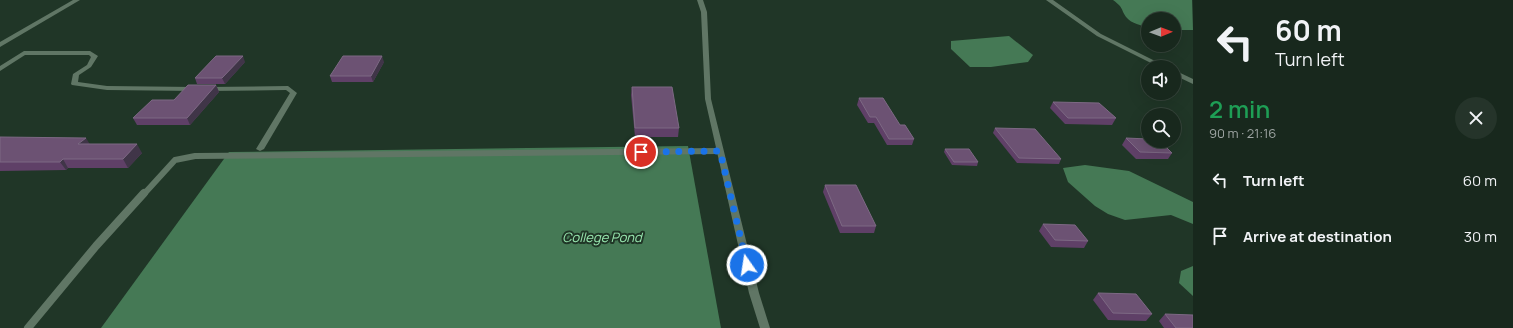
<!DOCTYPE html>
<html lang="en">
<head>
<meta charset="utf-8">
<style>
  :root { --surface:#18281d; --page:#25342a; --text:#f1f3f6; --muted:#9fa6a4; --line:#36443b }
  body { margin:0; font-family:Manrope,sans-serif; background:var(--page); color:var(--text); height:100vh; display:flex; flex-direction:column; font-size:15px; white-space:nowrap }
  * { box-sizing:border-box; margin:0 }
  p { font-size:13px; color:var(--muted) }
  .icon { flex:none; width:22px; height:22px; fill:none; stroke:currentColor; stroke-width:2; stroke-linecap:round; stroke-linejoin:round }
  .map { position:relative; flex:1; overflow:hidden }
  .sheet { display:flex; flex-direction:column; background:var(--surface); width:320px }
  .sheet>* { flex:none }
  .hud { background:#18281d; color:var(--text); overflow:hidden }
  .needle { width:26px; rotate:89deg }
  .buttons { position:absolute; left:1141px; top:12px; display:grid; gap:8px }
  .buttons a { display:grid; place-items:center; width:40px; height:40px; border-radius:50%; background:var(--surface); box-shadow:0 4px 16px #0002,0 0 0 1px var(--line); font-size:20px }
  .pin { position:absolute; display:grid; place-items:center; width:34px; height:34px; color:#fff; margin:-17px; border:2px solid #fff; border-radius:50%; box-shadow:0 1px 4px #0007 }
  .me { position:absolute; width:44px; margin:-22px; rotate:347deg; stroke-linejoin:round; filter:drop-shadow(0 0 3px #0008) }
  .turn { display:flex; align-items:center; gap:14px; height:84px; padding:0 16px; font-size:18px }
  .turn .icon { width:52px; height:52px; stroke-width:2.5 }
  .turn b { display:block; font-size:28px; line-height:34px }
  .round { display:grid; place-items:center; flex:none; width:42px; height:42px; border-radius:21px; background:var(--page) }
  .headline { display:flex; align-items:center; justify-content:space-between; height:68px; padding:0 16px }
  h1 { font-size:24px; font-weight:600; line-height:30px; color:#1e9e55 }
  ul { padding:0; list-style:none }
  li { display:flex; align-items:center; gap:12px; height:56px; padding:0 16px }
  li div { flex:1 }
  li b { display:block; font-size:15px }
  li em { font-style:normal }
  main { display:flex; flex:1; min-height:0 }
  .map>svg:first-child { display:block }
  .water { fill:#457955 }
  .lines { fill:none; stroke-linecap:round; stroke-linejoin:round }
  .service-far1 { stroke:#607665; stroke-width:6 }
  .service { stroke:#607665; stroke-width:8 }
  .minor { fill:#607665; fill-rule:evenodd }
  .wall { fill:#5f4067 }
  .shaded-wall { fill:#403548 }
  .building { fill:#6c5273; stroke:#7d6984 }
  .route { stroke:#1a73e8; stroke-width:7; stroke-dasharray:0 12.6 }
  .labels { text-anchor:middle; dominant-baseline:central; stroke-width:4; stroke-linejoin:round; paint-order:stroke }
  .water-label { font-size:13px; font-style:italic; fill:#99e8b0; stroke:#203627 }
</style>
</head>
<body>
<main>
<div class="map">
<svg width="1193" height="328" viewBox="0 0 1193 328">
  <rect width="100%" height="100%" fill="#203627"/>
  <!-- water -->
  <g class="water">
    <path d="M1113 0H1192L1193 30H1174V19H1148V27C1142 26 1131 23 1127 18 1120 9 1125 9 1113 0Z"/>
    <polygon points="1009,36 1033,55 1028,62 991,67 970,67 951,49 951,41"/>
    <polygon points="688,146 721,328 101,328 229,152"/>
    <polygon points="1085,165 1129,171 1193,202 1193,224 1171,215 1125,220 1108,214 1095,206 1068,182 1063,168"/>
    <polygon points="1193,266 1193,296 1179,283 1181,271"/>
  </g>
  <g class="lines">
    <!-- service-far1 -->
    <polyline class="service-far1" points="144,194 175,160 195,156 720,151"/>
    <!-- service -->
    <polyline class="service" points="28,328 96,246 144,193"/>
    <!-- minor -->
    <g class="minor">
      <polygon points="73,0 80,0 0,47 0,42"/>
      <polygon points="697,0 703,0 707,12 711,99 759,293 770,328 760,328 749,293 705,99 701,12"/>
      <polygon points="1046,0 1053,0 1101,34 1167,67 1159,67 1097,36"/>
      <polygon points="24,51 90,51 98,56 91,67 79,75 78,82 107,86 195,87 198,89 195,91 107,90 72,85 71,84 73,74 87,65 91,57 89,55 25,55 0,71 0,66"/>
      <polygon points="1174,70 1193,79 1193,84 1174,75"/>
      <polygon points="288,86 297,93 264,149 260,151 256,149 290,93 286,90 207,91 204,89 207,87"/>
    </g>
  </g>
  <!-- wall -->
  <g class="wall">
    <polygon points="245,62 225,84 197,84 195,78"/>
    <polygon points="384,62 373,82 332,82 330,76"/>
    <polygon points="216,85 219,92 190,125 137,125 133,118 174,100"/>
    <polygon points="632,87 679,128 678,137 635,137 631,95"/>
    <polygon points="859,98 900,125 914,139 912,145 887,145 874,123 868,123 857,105"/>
    <polygon points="1053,102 1116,118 1112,125 1065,124 1050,108"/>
    <polygon points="995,128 1061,159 1059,164 1017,163 993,133"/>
    <polygon points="0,137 90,144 142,153 128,168 68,168 66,170 0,171"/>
    <polygon points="1126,138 1172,153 1168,159 1136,159 1122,145"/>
    <polygon points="945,149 978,162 977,166 952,165 944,152"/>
    <polygon points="825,185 876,226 874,233 840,233 823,192"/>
    <polygon points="1043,224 1088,241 1084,248 1051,247 1039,231"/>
    <polygon points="1098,293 1152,314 1146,321 1108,320 1093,300"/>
    <polygon points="1165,314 1193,328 1164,328 1159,321"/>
  </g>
  <!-- shaded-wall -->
  <g class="shaded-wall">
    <polygon points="243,56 245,62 225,84 222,78"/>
    <polygon points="382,56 384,62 373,82 371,76"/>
    <polygon points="216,85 219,92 190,125 187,118"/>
    <polygon points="86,138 91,146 78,144"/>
    <polygon points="137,144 142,153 128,168 123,159"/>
    <polygon points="63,159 68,168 66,170 60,162"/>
  </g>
  <!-- building -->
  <g class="building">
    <polygon points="216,56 243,56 222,78 195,78"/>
    <polygon points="343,56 382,56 371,76 330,76"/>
    <polygon points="188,85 216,85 187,118 133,118 152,100 174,100"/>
    <polygon points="632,87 672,87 679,128 635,128"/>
    <polygon points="859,98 883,98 900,125 905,125 914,139 889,139 876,117 870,117"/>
    <polygon points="1053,102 1099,103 1116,118 1068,118"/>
    <polygon points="995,128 1035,129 1061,159 1019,158"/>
    <polygon points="0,137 86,138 78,144 137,144 123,159 63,159 60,162 0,162"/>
    <polygon points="1126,138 1148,139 1148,141 1160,141 1172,153 1140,152"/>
    <polygon points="945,149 969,149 978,162 954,162"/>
    <polygon points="825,185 856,185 876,226 842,226"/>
    <polygon points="1043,224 1075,225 1088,241 1055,240"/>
    <polygon points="1098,293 1136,294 1152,314 1113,313"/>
    <polygon points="1165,314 1193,315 1193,328 1176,328"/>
  </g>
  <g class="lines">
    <!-- route -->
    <polyline class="route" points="641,152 720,151 747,265"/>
  </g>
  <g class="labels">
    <!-- water labels -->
    <g class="water-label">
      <text x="602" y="237">College Pond</text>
    </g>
  </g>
</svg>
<div class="buttons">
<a><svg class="needle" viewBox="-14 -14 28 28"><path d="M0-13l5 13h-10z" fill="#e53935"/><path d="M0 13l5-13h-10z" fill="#9fa6a4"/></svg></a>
<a><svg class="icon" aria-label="sound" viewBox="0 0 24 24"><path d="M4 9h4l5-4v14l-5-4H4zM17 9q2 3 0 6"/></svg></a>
<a><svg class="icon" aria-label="search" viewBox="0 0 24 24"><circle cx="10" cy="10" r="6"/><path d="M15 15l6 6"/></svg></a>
</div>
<div class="pin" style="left:641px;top:152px;background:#d93025"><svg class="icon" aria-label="arrive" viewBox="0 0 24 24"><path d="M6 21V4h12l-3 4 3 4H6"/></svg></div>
<svg class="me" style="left:747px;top:265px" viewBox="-20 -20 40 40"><circle r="17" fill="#1a73e8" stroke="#fff" stroke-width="3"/><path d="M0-11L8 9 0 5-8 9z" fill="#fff"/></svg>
</div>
<section class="sheet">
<div class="hud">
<div class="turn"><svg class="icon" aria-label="left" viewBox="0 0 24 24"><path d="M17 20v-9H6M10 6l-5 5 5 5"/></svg><div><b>60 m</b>Turn left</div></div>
</div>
<div class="headline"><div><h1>2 min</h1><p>90 m · 21:16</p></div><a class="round"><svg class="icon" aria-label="close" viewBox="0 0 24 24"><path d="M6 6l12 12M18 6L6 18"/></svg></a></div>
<ul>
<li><svg class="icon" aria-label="left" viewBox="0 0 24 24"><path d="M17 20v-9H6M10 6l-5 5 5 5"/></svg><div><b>Turn left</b></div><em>60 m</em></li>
<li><svg class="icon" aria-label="arrive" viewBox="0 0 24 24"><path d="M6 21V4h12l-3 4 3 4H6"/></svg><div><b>Arrive at destination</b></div><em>30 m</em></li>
</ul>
</section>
</main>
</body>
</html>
